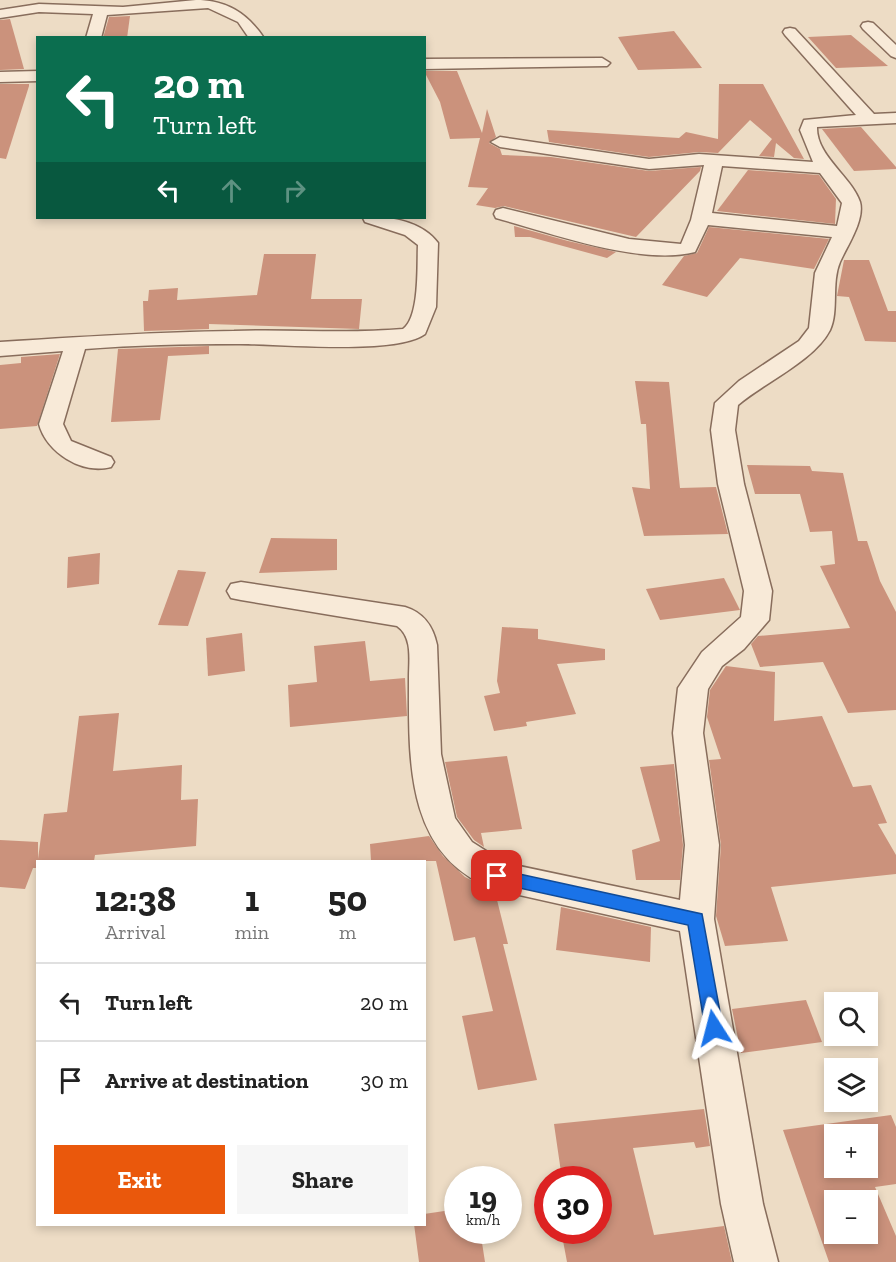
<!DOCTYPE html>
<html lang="en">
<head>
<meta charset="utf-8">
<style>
  :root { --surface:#fff; --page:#f6f6f6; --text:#222; --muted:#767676; --line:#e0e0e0; --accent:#ea580c }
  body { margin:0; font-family:"Zilla Slab",serif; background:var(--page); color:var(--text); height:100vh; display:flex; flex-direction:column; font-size:22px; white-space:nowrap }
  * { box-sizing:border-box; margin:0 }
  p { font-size:20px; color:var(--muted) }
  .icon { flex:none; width:33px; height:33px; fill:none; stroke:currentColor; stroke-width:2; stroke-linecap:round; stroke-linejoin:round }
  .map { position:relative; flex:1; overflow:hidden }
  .sheet { position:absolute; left:36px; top:860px; width:390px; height:366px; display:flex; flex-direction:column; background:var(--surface); border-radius:0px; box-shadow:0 3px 9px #0003 }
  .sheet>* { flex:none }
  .top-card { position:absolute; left:36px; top:36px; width:390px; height:183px; border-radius:0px; box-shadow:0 3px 9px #0003; background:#0b6e4f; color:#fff; overflow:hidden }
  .buttons { position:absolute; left:824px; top:992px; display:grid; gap:12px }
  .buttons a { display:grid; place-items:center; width:54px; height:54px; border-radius:0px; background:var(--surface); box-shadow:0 3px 9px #0003; font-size:30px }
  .speed { position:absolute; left:444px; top:1166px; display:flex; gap:12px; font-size:30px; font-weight:700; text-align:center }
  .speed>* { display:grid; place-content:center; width:78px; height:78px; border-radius:50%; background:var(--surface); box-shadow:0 3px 9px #0003; line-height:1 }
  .speed small { font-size:15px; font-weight:400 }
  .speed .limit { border:9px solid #d22; background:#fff; color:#111 }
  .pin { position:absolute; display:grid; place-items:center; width:51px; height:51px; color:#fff; margin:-26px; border-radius:12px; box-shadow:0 3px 9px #0006 }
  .me { position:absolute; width:66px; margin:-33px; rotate:351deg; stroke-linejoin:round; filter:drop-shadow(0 0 4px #0008) }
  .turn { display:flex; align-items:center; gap:21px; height:126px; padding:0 18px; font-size:27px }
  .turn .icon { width:78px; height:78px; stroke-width:2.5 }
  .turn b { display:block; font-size:42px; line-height:51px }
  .lanes { display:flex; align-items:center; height:57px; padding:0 18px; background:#0003; justify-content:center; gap:30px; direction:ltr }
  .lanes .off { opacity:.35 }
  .eta { display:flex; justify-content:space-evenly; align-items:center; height:102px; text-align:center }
  .eta b { font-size:36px; font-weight:700; line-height:42px }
  .button { display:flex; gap:12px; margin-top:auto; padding:12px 18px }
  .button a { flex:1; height:69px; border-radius:0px; background:var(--accent); color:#fff; font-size:24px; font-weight:700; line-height:69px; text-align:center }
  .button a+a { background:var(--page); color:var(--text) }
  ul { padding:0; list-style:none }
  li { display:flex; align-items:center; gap:18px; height:78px; padding:0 18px; border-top:2px solid var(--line) }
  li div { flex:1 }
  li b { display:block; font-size:22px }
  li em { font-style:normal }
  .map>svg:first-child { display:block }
  .building { fill:#cb927c; fill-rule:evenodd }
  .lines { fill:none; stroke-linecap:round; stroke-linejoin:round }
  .street-casing { stroke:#886d5c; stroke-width:3 }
  .street { fill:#f8ead8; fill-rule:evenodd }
  .route { fill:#1a73e8; stroke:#114b97; stroke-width:1.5 }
</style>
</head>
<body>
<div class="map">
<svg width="896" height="1262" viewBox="0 0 896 1262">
  <rect width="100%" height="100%" fill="#eddcc5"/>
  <!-- building -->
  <g class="building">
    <polygon points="130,16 127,38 103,38 109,17"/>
    <polygon points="10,19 24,69 0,70 0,20"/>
    <polygon points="674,31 702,68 638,70 618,37"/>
    <polygon points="851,35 888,66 836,68 808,37"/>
    <polygon points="424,71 457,71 482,133 487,109 496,137 489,143 500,149 502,155 551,157 649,171 701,167 700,171 636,237 504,206 495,208 476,205 488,188 468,187 480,138 450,139 440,102"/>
    <polygon points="0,84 29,84 29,86 6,159 0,158"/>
    <polygon points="719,84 763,84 804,159 794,158 776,143 774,157 759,156 772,139 750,120 718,153 699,152 649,157 549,142 547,130 679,138 686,132 718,139"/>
    <polygon points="861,127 896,167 896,169 854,171 822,129"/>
    <polygon points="748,170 819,175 836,199 835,224 717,211"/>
    <polygon points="514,226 568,241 616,252 607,258 530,237 515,237"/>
    <polygon points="709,227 829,239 814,269 740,258 707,297 662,285 684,256 697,253"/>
    <polygon points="264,254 316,254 311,299 362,299 359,329 209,324 209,329 144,331 143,301 148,301 149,290 178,288 177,300 257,295"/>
    <polygon points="844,260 869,260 888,311 896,311 896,342 865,341 849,297 837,296"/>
    <polygon points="209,346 209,354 168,356 160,420 111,422 118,349"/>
    <polygon points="60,354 37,426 0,429 0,365 21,363 21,357"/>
    <polygon points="635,381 669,382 680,488 716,487 728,534 644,536 632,487 650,489 646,424 641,424"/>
    <polygon points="747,465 810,466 812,471 843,473 858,541 867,541 880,581 896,612 896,710 848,713 823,662 760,667 751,644 758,636 850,628 820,566 835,564 832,531 810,532 800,494 755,494"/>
    <polygon points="271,538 337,539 337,570 259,573"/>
    <polygon points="100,553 99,584 67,588 68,557"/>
    <polygon points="178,570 206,572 188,626 158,625"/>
    <polygon points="724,578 740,610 660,620 646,589"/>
    <polygon points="502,627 538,629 538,639 605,649 605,660 557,664 576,714 526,722 527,726 494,731 484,696 500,693 497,681"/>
    <polygon points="242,633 245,671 208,676 206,638"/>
    <polygon points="365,641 370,681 405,678 407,716 290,727 288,685 317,682 314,646"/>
    <polygon points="726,666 775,672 774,721 822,716 853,787 871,785 887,823 878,824 896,855 896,874 771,887 788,941 725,946 716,916 721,845 709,760 721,759 707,717 710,690"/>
    <polygon points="119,713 113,771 182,765 181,800 198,799 196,846 95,855 94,861 38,861 38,868 33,868 25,889 0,887 0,840 38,842 38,859 44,814 67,812 79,716"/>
    <polygon points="507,756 522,829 481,833 484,847 474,840 457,817 445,762"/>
    <polygon points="674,764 683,845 680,880 636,880 632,850 660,841 640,767"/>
    <polygon points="429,836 443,856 465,877 495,892 508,944 503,944 537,1080 478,1090 462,1016 493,1011 475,937 454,941 436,861 371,861 370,844"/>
    <polygon points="561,907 651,927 650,962 556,950"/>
    <polygon points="806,1000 822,1042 741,1053 732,1009"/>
    <polygon points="704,1109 710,1146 696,1148 694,1142 633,1148 654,1235 724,1226 732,1262 567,1262 561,1230 598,1230 598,1179 562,1179 554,1124"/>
    <path d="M891 1115 896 1127V1184L875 1187 896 1236V1262H829L783 1130ZM834 1134H867V1167H834ZM834 1200H867V1233H834Z"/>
    <polygon points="458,1209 458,1230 480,1230 485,1262 419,1262 414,1224 424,1224 424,1214"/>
  </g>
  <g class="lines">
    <defs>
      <g id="street">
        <path d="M196 0C226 0 247 13 264 38H249L238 22 208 8 107 15 101 38H86L93 14 39 12 0 18V10L39 4 123 7Z"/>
        <polygon points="868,22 873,23 896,45 896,58 891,56 863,29 861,26 863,23"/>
        <path d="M790 28 795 29 874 114 896 113V123L817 127C816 156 852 177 860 202 865 220 847 246 840 262 831 283 839 311 830 330 814 361 765 382 738 405L735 430 744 484 772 591 769 620 744 649 722 666 708 689 703 733 719 845 714 919 763 1204 778 1262H734L721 1204 680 931 497 890C404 858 409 759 409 677 409 660 413 637 397 626L241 600 231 598 227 591 231 584 241 582 405 607C424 613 433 626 437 645L441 754 455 818 472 842 505 863 680 900 685 845 673 733 678 688 702 652 741 617 744 591 718 484 711 430 715 403 739 381 799 341 809 328 815 273 832 237 708 225 695 252C641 266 551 233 496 218L494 214 496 210 503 208 629 239 681 244 691 220 704 165 649 169 500 147 491 142 500 137 649 159 699 154 813 162 800 130 804 120 856 115 785 35 783 32 785 29ZM722 166 820 173 842 203 837 226 712 213Z"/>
        <polygon points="602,58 610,63 607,66 424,69 424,59"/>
        <polygon points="38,71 38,81 0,82 0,72"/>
        <path d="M363 218C387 215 422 221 438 243L436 307 425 334C395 356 276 343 236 344 186 344 135 345 85 349L63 424 71 441 111 457 114 462 111 467C82 475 46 452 39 424L63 351 0 356V342C78 337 156 332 234 331 290 329 347 334 403 329 420 317 417 265 418 245L405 235 365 222Z"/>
      </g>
    </defs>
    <!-- street casing -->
    <use href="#street" class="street-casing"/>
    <!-- street -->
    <use href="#street" class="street"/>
  </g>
  <!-- route -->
  <polygon class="route" points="497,869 702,914 723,1028 720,1034 714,1037 707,1034 705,1028 688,925 497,883 492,881 489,876 492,871"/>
</svg>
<div class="buttons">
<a><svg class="icon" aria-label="search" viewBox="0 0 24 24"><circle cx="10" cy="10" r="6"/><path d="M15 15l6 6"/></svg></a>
<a><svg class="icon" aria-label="layers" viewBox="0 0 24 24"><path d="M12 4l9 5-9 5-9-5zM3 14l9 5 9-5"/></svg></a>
<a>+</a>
<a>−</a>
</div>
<div class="speed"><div>19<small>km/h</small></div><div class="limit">30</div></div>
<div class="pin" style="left:497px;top:876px;background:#d93025"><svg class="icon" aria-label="arrive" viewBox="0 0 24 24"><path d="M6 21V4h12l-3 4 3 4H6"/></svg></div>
<svg class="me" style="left:714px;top:1028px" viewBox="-20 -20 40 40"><path d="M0-17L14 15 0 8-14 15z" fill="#1a73e8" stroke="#fff" stroke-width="4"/></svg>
<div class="top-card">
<div class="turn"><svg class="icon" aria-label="left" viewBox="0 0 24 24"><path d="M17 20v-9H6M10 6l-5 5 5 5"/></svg><div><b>20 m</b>Turn left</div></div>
<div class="lanes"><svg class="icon" aria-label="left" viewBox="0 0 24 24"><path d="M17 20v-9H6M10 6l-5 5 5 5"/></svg><svg class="icon off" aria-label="ahead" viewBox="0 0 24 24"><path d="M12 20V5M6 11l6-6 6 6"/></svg><svg class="icon off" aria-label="right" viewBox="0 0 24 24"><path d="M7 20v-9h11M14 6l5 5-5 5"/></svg></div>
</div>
<section class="sheet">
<div class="eta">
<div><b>12:38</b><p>Arrival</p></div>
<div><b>1</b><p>min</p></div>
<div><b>50</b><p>m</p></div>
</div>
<ul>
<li><svg class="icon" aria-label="left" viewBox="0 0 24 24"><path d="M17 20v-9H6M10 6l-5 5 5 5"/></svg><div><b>Turn left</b></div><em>20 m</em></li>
<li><svg class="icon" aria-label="arrive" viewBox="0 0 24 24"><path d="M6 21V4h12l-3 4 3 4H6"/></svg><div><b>Arrive at destination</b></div><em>30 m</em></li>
</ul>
<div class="button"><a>Exit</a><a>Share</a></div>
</section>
</div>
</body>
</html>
